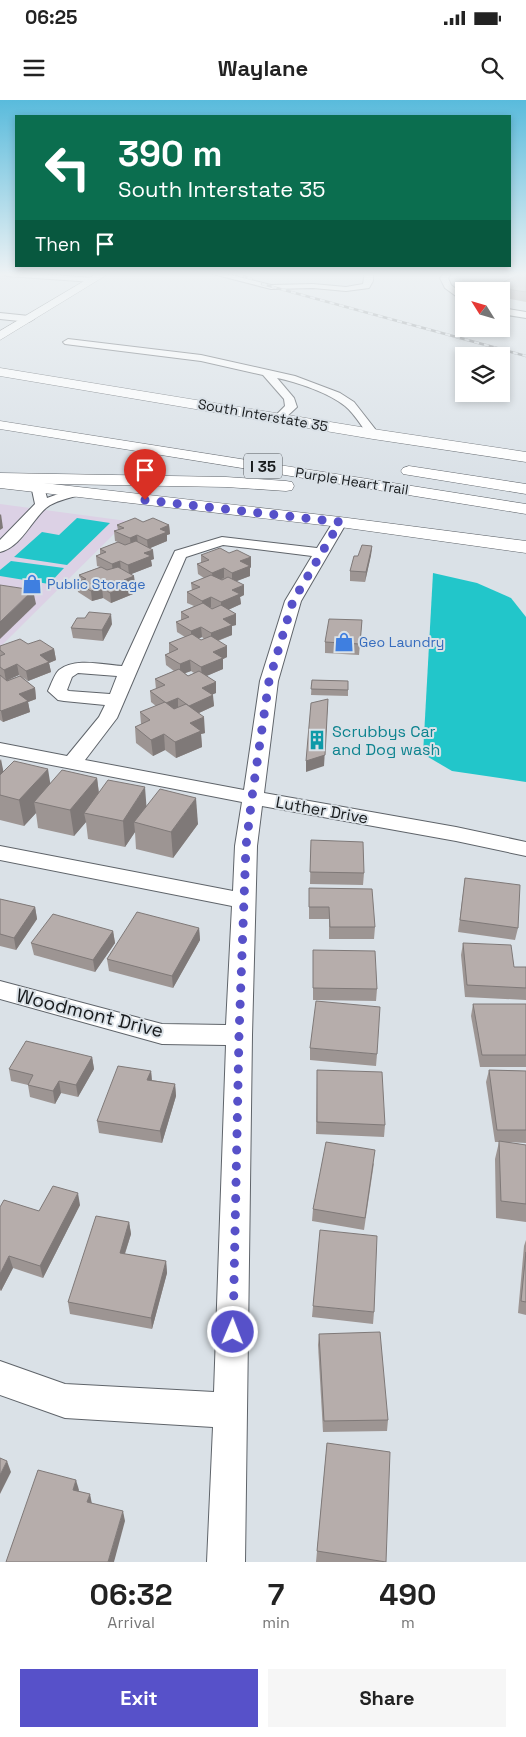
<!DOCTYPE html>
<html lang="en">
<head>
<meta charset="utf-8">
<style>
  :root { --surface:#fff; --page:#f6f6f6; --text:#222; --muted:#767676; --accent:#5751c9 }
  body { margin:0; font-family:"Space Grotesk",sans-serif; background:var(--page); color:var(--text); height:100vh; display:flex; flex-direction:column; font-size:19px; white-space:nowrap }
  * { box-sizing:border-box; margin:0 }
  p { font-size:16px; color:var(--muted) }
  .icon { flex:none; width:28px; height:28px; fill:none; stroke:currentColor; stroke-width:2; stroke-linecap:round; stroke-linejoin:round }
  .map { position:relative; height:1462px; overflow:hidden }
  .sheet { display:flex; flex-direction:column; background:var(--surface); flex:1 }
  .sheet>* { flex:none }
  .hud { position:absolute; left:15px; top:15px; width:496px; height:152px; border-radius:0px; box-shadow:0 2px 8px #0003; background:#0b6e4f; color:#fff; overflow:hidden }
  .needle { width:32px; rotate:307deg }
  .controls { position:absolute; left:455px; top:182px; display:grid; gap:10px }
  .controls a { display:grid; place-items:center; width:55px; height:55px; border-radius:0px; background:var(--surface); box-shadow:0 2px 8px #0003; font-size:25px }
  .pin { position:absolute; display:grid; place-items:center; width:42px; height:42px; color:#fff; margin:-51px -21px; border-radius:50% 50% 50% 0; rotate:-45deg; box-shadow:0 0 5px #0007 }
  .pin .icon { rotate:45deg }
  .me { position:absolute; width:55px; margin:-28px; rotate:1deg; stroke-linejoin:round; filter:drop-shadow(0 0 4px #0008) }
  .turn { display:flex; align-items:center; gap:18px; height:105px; padding:0 20px; font-size:22px }
  .turn .icon { width:65px; height:65px; stroke-width:2.5 }
  .turn b { display:block; font-size:35px; line-height:42px }
  .then { display:flex; align-items:center; height:48px; padding:0 20px; background:#0003; gap:10px; font-size:19px }
  .eta { display:flex; justify-content:space-evenly; align-items:center; height:85px; text-align:center }
  .eta b { font-size:30px; font-weight:700; line-height:35px }
  .button { display:flex; gap:10px; margin-top:auto; padding:10px 20px }
  .button a { flex:1; height:58px; border-radius:0px; background:var(--accent); color:#fff; font-size:20px; font-weight:700; line-height:58px; text-align:center }
  .button a+a { background:var(--page); color:var(--text) }
  .status { display:flex; justify-content:space-between; align-items:center; height:35px; padding:0 25px; background:var(--surface); direction:ltr }
  .status svg { height:14px; fill:currentColor }
  header { display:flex; justify-content:space-between; align-items:center; height:65px; padding:0 20px; background:var(--surface); font-size:22px; font-weight:700 }
  .map>svg:first-child { display:block }
  .commercial { fill:#dcd1e5 }
  .water { fill:#22c6ca }
  .lines { fill:none; stroke-linecap:round; stroke-linejoin:round }
  .minor-casing { stroke:#5f646a; stroke-width:2 }
  .major-casing { stroke:#5f646a; stroke-width:1 }
  .highway-casing { stroke:#5f646a; stroke-width:1 }
  .minor { fill:#fff; fill-rule:evenodd }
  .major { fill:#fff; fill-rule:evenodd }
  .highway { fill:#fff; fill-rule:evenodd }
  .rail-casing { stroke:#83888c; stroke-width:2.5 }
  .rail { stroke:#dae1e7; stroke-width:2; stroke-dasharray:5; stroke-linecap:butt }
  .wall { fill:#9d9593; fill-rule:evenodd }
  .shaded-wall { fill:#7f7978 }
  .building { fill:#b6adab; stroke:#7f7978 }
  .route { stroke:#5751c9; stroke-width:9; stroke-dasharray:0 16.2 }
  .labels { text-anchor:middle; dominant-baseline:central; stroke-width:4; stroke-linejoin:round; paint-order:stroke }
  .far-street-label { font-size:14px; fill:#181b1d; stroke:#dae1e7 }
  .far-shop-label { font-size:14px; fill:#366cbe; stroke:#dae1e7; text-anchor:start }
  .shield { fill:#dae1e7; stroke:#52565a; stroke-width:1 }
  .shield-label { font-size:15px; font-weight:bold; fill:#181b1d }
  .culture-label { font-size:16px; fill:#0d838f; stroke:#dae1e7; text-anchor:start }
  .street-label { font-size:16px; fill:#181b1d; stroke:#dae1e7 }
  .near-street-label { font-size:19px; fill:#181b1d; stroke:#dae1e7 }
</style>
</head>
<body>
<div class="status"><b>06:25</b><svg viewBox="0 0 49 12"><path d="M0 12V9h3v3zM5 12V6h3v6zM10 12V3h3v9zM15 12V0h3v12zM26 1h20v11H26zM47 4h2v5h-2z"/></svg></div>
<header><svg class="icon" aria-label="menu" viewBox="0 0 24 24"><path d="M4 6h16M4 12h16M4 18h16"/></svg>Waylane<svg class="icon" aria-label="search" viewBox="0 0 24 24"><circle cx="10" cy="10" r="6"/><path d="M15 15l6 6"/></svg></header>
<div class="map">
<svg width="526" height="1462" viewBox="0 0 526 1462">
  <rect width="100%" height="100%" fill="#dae1e7"/>
  <!-- commercial -->
  <polygon class="commercial" points="0,404 127,421 0,547"/>
  <!-- water -->
  <g class="water">
    <polygon points="77,418 110,423 67,465 14,457 42,432 59,435"/>
    <polygon points="11,461 64,468 49,484 0,476 0,470"/>
    <polygon points="433,473 477,483 511,498 526,517 526,682 452,671 423,654"/>
  </g>
  <g class="lines">
    <defs>
      <g id="minor">
        <polygon points="3,174 41,174 93,178 97,180 93,182 7,176"/>
        <polygon points="213,174 227,174 271,185 313,184 346,187 363,184 365,174 373,174 373,181 369,188 346,191 313,188 271,189"/>
        <polygon points="443,174 451,174 448,178 451,185 464,195 464,202 445,188 440,178"/>
        <polygon points="501,208 526,212 526,218 501,214"/>
        <polygon points="0,213 29,216 34,219 29,222 0,219"/>
        <path d="M68 239 201 255 295 276 340 293 354 302 379 334 377 336H369C362 327 354 313 345 306 329 293 297 282 277 278L294 298 297 307 283 320 279 321 273 318 285 306 284 299 263 275 201 261 65 244 63 242Z"/>
        <path d="M39 386 44 387 47 398 75 388 82 392 80 395C70 398 54 401 46 408 31 421 21 447 0 452V440L35 404 32 390Z"/>
        <path d="M340 418 347 422 301 501 278 581 264 693 456 727 526 742V756L456 741 262 706 257 746 252 935 245 1462H207L213 1327 65 1318 0 1295V1261L65 1284 214 1292 226 945 162 944 0 899V881L162 924 226 925 232 806 0 760V746L233 791 235 746 242 702 0 655V643L67 656 99 617 105 605 64 601 58 600 48 591C51 585 54 575 59 570 75 557 104 565 122 566L175 451 222 437 317 448 335 419ZM223 445 312 456 285 501 260 581 244 690 85 660 117 618 186 457ZM78 573 117 576 110 594 69 591 67 590 72 577Z"/>
      </g>
      <g id="major">
        <polygon points="96,174 108,174 0,240 0,231"/>
        <polygon points="0,268 373,329 526,352 526,362 373,339 0,276"/>
        <polygon points="0,378 340,417 526,441 526,453 340,427 0,388"/>
      </g>
      <g id="highway">
        <polygon points="0,321 526,404 526,414 0,329"/>
        <polygon points="409,366 526,384 526,394 403,374 401,371 403,368"/>
        <polygon points="0,373 226,377 286,381 292,382 294,386 292,390 286,391 226,387 0,383"/>
      </g>
    </defs>
    <!-- minor casing -->
    <use href="#minor" class="minor-casing"/>
    <!-- major casing -->
    <use href="#major" class="major-casing"/>
    <!-- highway casing -->
    <use href="#highway" class="highway-casing"/>
    <!-- minor -->
    <use href="#minor" class="minor"/>
    <!-- major -->
    <use href="#major" class="major"/>
    <!-- highway -->
    <use href="#highway" class="highway"/>
    <defs>
      <g id="rail">
        <polyline points="238,174 252,179"/>
        <polyline points="262,184 526,256"/>
      </g>
    </defs>
    <!-- rail casing -->
    <use href="#rail" class="rail-casing"/>
    <!-- rail -->
    <use href="#rail" class="rail"/>
  </g>
  <!-- wall -->
  <g class="wall">
    <polygon points="526,174 526,202 501,197 501,191 491,191 492,187"/>
    <polygon points="143,422 169,425 170,434 167,435 167,441 150,448 154,459 151,460 152,466 131,474 134,476 135,486 132,487 133,494 111,503 103,498 92,501 78,492 76,482 80,481 79,475 100,467 97,466 96,456 100,454 100,449 118,442 115,441 114,431 118,430 117,425"/>
    <polygon points="372,446 371,455 365,482 350,481 350,471 358,456"/>
    <path d="M229 453 251 457V467L250 468V476L236 481 244 495 240 497 241 504 228 510 236 514V525L232 526V535L218 541 227 557 223 559V569L206 576 216 582V593L212 594 214 606 199 613 205 633 201 634 202 647 176 658 165 650 153 656 136 643 135 627 141 624 140 612 156 606 151 602 150 591 156 589 155 579 174 571 166 565 165 555 169 553V543L185 537 177 532 176 522 181 520V512L194 506 187 503V492L192 491 191 483 204 478 198 474 197 464 201 463V455ZM202 537 204 539 201 540 198 539ZM191 571 194 573 188 576 185 573Z"/>
    <polygon points="362,520 359,555 325,553 325,542"/>
    <polygon points="112,524 103,541 73,538 71,528"/>
    <path d="M28 544 54 549 56 560 49 563 51 572 28 581 22 577 35 588 36 599 28 602 30 612 3 622 0 620V546ZM19 575 20 576 7 580Z"/>
    <polygon points="312,580 348,581 348,596 311,595"/>
    <polygon points="0,659 3,672 50,683 97,678 99,693 147,706 198,724 173,758 136,749 135,732 125,747 88,739 86,722 74,736 38,728 36,713 24,726 0,720"/>
    <polygon points="311,740 364,773 363,785 310,784"/>
    <polygon points="465,778 518,828 515,840 458,832"/>
    <polygon points="309,788 375,827 374,839 329,839 329,819 309,819"/>
    <polygon points="0,799 35,807 37,819 16,850 0,846"/>
    <polygon points="199,828 200,840 173,888 109,871 107,859"/>
    <polygon points="113,831 115,843 95,872 34,855 31,843"/>
    <polygon points="463,843 514,867 526,867 526,900 465,897 461,855"/>
    <polygon points="313,850 377,889 376,901 313,900"/>
    <polygon points="473,904 526,904 526,967 480,967 471,916"/>
    <polygon points="310,948 377,954 376,966 310,960"/>
    <polygon points="92,957 94,969 78,997 61,993 55,1004 30,997 28,985 11,981 9,969"/>
    <polygon points="317,970 385,1025 384,1037 316,1034"/>
    <polygon points="489,970 526,971 526,1043 506,1042 526,1045 526,1122 496,1118 495,1059 499,1042 495,1042 486,982"/>
    <polygon points="151,971 152,980 175,984 176,996 162,1043 99,1033 97,1021"/>
    <polygon points="374,1063 364,1130 312,1121 313,1109"/>
    <polygon points="80,1105 43,1178 13,1168 1,1191 0,1190 0,1107 39,1111"/>
    <polygon points="129,1122 131,1134 125,1154 166,1161 167,1173 152,1229 70,1214 68,1202"/>
    <polygon points="526,1140 526,1215 518,1213 524,1146"/>
    <polygon points="313,1206 374,1212 373,1224 312,1217"/>
    <polygon points="319,1234 388,1320 387,1331 323,1332 318,1245"/>
    <polygon points="327,1343 385,1462 316,1462"/>
  </g>
  <!-- shaded-wall -->
  <g class="shaded-wall">
    <polygon points="1,414 3,428 0,430 0,415"/>
    <polygon points="169,425 170,434 167,435 167,441 148,449 147,440 160,429"/>
    <polygon points="137,435 138,445 131,448 130,438"/>
    <polygon points="372,446 371,455 365,482 366,472"/>
    <polygon points="153,450 154,459 151,460 152,466 129,475 128,465 144,453"/>
    <polygon points="251,457 251,467 250,468 250,476 232,483 232,473 240,461"/>
    <polygon points="120,461 121,470 113,474 112,464"/>
    <polygon points="224,468 224,478 213,482 212,473"/>
    <polygon points="134,476 135,486 132,487 133,494 111,503 110,493 124,480"/>
    <polygon points="244,485 244,495 240,497 241,504 221,513 221,502 232,490"/>
    <polygon points="102,487 103,498 92,501 91,491"/>
    <polygon points="33,490 36,504 0,539 0,522"/>
    <polygon points="211,497 211,507 203,511 202,501"/>
    <polygon points="111,514 112,524 103,541 102,530"/>
    <polygon points="236,514 236,525 232,526 232,535 211,543 211,533 223,519"/>
    <polygon points="201,527 202,537 191,542 191,531"/>
    <polygon points="227,546 227,557 223,559 223,569 202,578 201,567 213,552"/>
    <polygon points="54,549 56,560 49,563 51,572 28,581 26,571 40,555"/>
    <polygon points="190,560 191,571 180,575 180,564"/>
    <polygon points="17,564 19,575 6,581 4,570"/>
    <polygon points="216,582 216,593 202,599 202,588"/>
    <polygon points="35,588 36,599 28,602 30,612 3,622 1,611 19,594"/>
    <polygon points="213,595 214,606 190,617 189,606"/>
    <polygon points="178,598 178,609 167,614 166,603"/>
    <polygon points="328,599 324,666 306,672 306,661"/>
    <polygon points="204,617 205,633 201,634 202,647 176,658 175,642 190,623"/>
    <polygon points="164,634 165,650 153,656 151,640"/>
    <polygon points="1,659 6,685 0,691 0,661"/>
    <polygon points="48,669 52,694 34,702 36,713 24,726 19,700"/>
    <polygon points="97,678 100,703 84,713 86,722 74,736 70,710"/>
    <polygon points="145,687 147,713 134,722 135,732 125,747 123,721"/>
    <polygon points="196,698 198,724 173,758 171,732"/>
    <polygon points="35,807 37,819 16,850 14,838"/>
    <polygon points="199,828 200,840 173,888 172,876"/>
    <polygon points="113,831 115,843 95,872 93,860"/>
    <polygon points="92,957 94,969 78,997 76,985"/>
    <polygon points="151,971 152,983 147,980"/>
    <polygon points="59,981 61,993 55,1004 53,991"/>
    <polygon points="175,984 176,996 162,1043 160,1031"/>
    <polygon points="78,1093 80,1105 43,1178 40,1166"/>
    <polygon points="129,1122 131,1134 121,1165 120,1153"/>
    <polygon points="9,1156 13,1168 1,1191 0,1188 0,1174"/>
    <polygon points="166,1161 167,1173 152,1229 151,1218"/>
    <polygon points="7,1361 11,1372 0,1394 0,1375"/>
    <polygon points="76,1380 79,1390 76,1400 73,1390"/>
    <polygon points="90,1394 92,1404 87,1402"/>
    <polygon points="123,1411 125,1421 114,1462 108,1462"/>
  </g>
  <!-- building -->
  <g class="building">
    <polygon points="521,174 526,174 526,192 492,187"/>
    <polygon points="135,418 143,422 153,418 169,425 160,429 167,432 147,440 137,435 130,438 114,431 124,428 117,425"/>
    <polygon points="136,441 153,450 144,453 151,456 128,465 120,461 112,464 96,456 106,452 100,449 118,442 125,445"/>
    <polygon points="362,445 372,446 366,472 350,471 354,456 358,456"/>
    <polygon points="220,448 229,453 237,450 251,457 240,461 250,466 232,473 224,468 212,473 197,464 209,460 201,455"/>
    <polygon points="101,467 107,470 118,467 134,476 124,480 132,484 110,493 102,487 91,491 76,482 86,479 79,475"/>
    <polygon points="211,475 222,480 228,477 244,485 232,490 240,494 221,502 211,497 202,501 187,492 200,487 191,483"/>
    <polygon points="0,485 33,490 0,522"/>
    <polygon points="203,503 212,509 221,505 236,514 223,519 232,525 211,533 201,527 191,531 176,522 189,517 181,512"/>
    <polygon points="89,512 111,514 102,530 71,528 77,518 85,518"/>
    <polygon points="329,519 362,520 360,544 325,542"/>
    <polygon points="192,534 201,540 211,536 227,546 213,552 223,558 201,567 190,560 180,564 165,555 178,549 169,543"/>
    <polygon points="20,539 28,544 40,540 54,549 40,555 49,562 26,571 17,564 4,570 0,567 0,556 5,554 0,550 0,546"/>
    <polygon points="179,569 188,576 199,571 216,582 202,588 213,595 189,606 178,598 166,603 150,591 165,585 155,579"/>
    <polygon points="0,575 7,581 20,576 35,588 19,594 28,601 1,611 0,610"/>
    <polygon points="312,580 348,581 348,590 311,589"/>
    <polygon points="328,599 325,655 306,661 311,603"/>
    <polygon points="165,602 174,609 186,604 204,617 190,623 201,631 175,642 164,634 151,640 135,627 150,620 140,612"/>
    <polygon points="14,661 48,669 19,700 0,695 0,675"/>
    <polygon points="62,670 97,678 70,710 34,702"/>
    <polygon points="108,680 145,687 123,721 84,713"/>
    <polygon points="160,689 196,698 171,732 134,722"/>
    <polygon points="311,740 363,742 364,773 310,772"/>
    <polygon points="465,778 520,785 518,828 460,820"/>
    <polygon points="309,788 372,789 375,827 330,827 329,807 309,807"/>
    <polygon points="0,799 35,807 14,838 0,834"/>
    <polygon points="137,812 199,828 172,876 107,859"/>
    <polygon points="53,814 113,831 93,860 31,843"/>
    <polygon points="463,843 511,845 514,867 526,867 526,888 467,885"/>
    <polygon points="313,850 375,851 377,889 313,888"/>
    <polygon points="316,901 380,907 377,954 310,948"/>
    <polygon points="473,904 526,904 526,955 482,955"/>
    <polygon points="26,941 92,957 76,985 59,981 53,991 28,985 33,975 9,969"/>
    <polygon points="118,966 151,971 147,980 175,984 160,1031 97,1021"/>
    <polygon points="317,970 382,972 385,1025 317,1022"/>
    <polygon points="489,970 526,971 526,1030 497,1030"/>
    <polygon points="499,1041 526,1045 526,1104 501,1101"/>
    <polygon points="326,1042 375,1050 365,1118 313,1109"/>
    <polygon points="53,1086 78,1093 40,1166 9,1156 0,1174 0,1107 4,1100 39,1111"/>
    <polygon points="96,1116 129,1122 120,1153 166,1161 151,1218 68,1202"/>
    <polygon points="320,1130 377,1136 374,1212 313,1206"/>
    <polygon points="526,1152 526,1202 521,1201"/>
    <polygon points="380,1232 388,1320 324,1321 319,1234"/>
    <polygon points="327,1343 390,1352 386,1462 317,1451"/>
    <polygon points="0,1358 7,1361 0,1375"/>
    <polygon points="38,1370 76,1380 73,1390 90,1394 87,1402 123,1411 108,1462 6,1462"/>
  </g>
  <!-- sky -->
  <linearGradient id="sky" x2="0" y2="1"><stop stop-color="#59bbdc"/><stop offset="0.46" stop-color="#eef2f4"/><stop offset="1" stop-color="#eef2f4" stop-opacity="0"/></linearGradient>
  <rect width="526" height="379" fill="url(#sky)"/>
  <g class="lines">
    <!-- route -->
    <polyline class="route" points="145,400 340,422 293,501 269,581 252,697 246,746 239,935 233,1232"/>
  </g>
  <!-- icons -->
  <defs>
    <symbol id="shop-bare" viewBox="-9 -9 18 18"><path d="M-5-2.5h2.3a2.7 3.5 0 0 1 5.4 0H5L5.5 6h-11ZM-1.5-2.5h3a1.5 2.3 0 0 0-3 0Z" fill="#3f7fe0" stroke="#dae1e7" stroke-width="2.5" paint-order="stroke"/></symbol>
    <symbol id="building-bare" viewBox="-9 -9 18 18"><path d="M-4-6H4V6H1V3H-1V6H-4ZM-2.5-4.3h1.7v1.8h-1.7ZM.8-4.3h1.7v1.8H.8ZM-2.5-1h1.7V.8h-1.7ZM.8-1h1.7V.8H.8Z" fill="#0f9aa8" stroke="#dae1e7" stroke-width="2.5" paint-order="stroke"/></symbol>
  </defs>
  <g fill-rule="evenodd">
    <use href="#shop-bare" x="18" y="470" width="28" height="28"/>
    <use href="#shop-bare" x="330" y="528" width="28" height="28"/>
    <use href="#building-bare" x="303" y="626" width="28" height="28"/>
  </g>
  <g class="labels">
    <!-- far-street labels -->
    <g class="far-street-label">
      <text transform="translate(263 315) rotate(10)">South Interstate 35</text>
      <text transform="translate(352 381) rotate(9)">Purple Heart Trail</text>
    </g>
    <!-- far-shop labels -->
    <g class="far-shop-label">
      <text x="47" y="484">Public Storage</text>
      <text x="359" y="542">Geo Laundry</text>
    </g>
    <!-- shield labels -->
    <rect class="shield" x="244" y="353.5" width="38" height="25" rx="4"/>
    <g class="shield-label">
      <text x="263" y="366">I 35</text>
    </g>
    <!-- culture labels -->
    <g class="culture-label">
      <text x="332" y="631">Scrubbys Car<tspan x="332" dy="18">and Dog wash</tspan></text>
    </g>
    <!-- street labels -->
    <g class="street-label">
      <text transform="translate(322 710) rotate(10)">Luther Drive</text>
    </g>
    <!-- near-street labels -->
    <g class="near-street-label">
      <text transform="translate(90 913) rotate(14)">Woodmont Drive</text>
    </g>
  </g>
</svg>
<div class="controls">
<a><svg class="needle" viewBox="-14 -14 28 28"><path d="M0-13l5 13h-10z" fill="#e53935"/><path d="M0 13l5-13h-10z" fill="#767676"/></svg></a>
<a><svg class="icon" aria-label="layers" viewBox="0 0 24 24"><path d="M12 4l9 5-9 5-9-5zM3 14l9 5 9-5"/></svg></a>
</div>
<div class="pin" style="left:145px;top:400px;background:#d93025"><svg class="icon" aria-label="arrive" viewBox="0 0 24 24"><path d="M6 21V4h12l-3 4 3 4H6"/></svg></div>
<svg class="me" style="left:233px;top:1232px" viewBox="-20 -20 40 40"><circle r="17" fill="#5751c9" stroke="#fff" stroke-width="3"/><path d="M0-11L8 9 0 5-8 9z" fill="#fff"/></svg>
<div class="hud">
<div class="turn"><svg class="icon" aria-label="left" viewBox="0 0 24 24"><path d="M17 20v-9H6M10 6l-5 5 5 5"/></svg><div><b>390 m</b>South Interstate 35</div></div>
<div class="then">Then<svg class="icon" aria-label="arrive" viewBox="0 0 24 24"><path d="M6 21V4h12l-3 4 3 4H6"/></svg></div>
</div>
</div>
<section class="sheet">
<div class="eta">
<div><b>06:32</b><p>Arrival</p></div>
<div><b>7</b><p>min</p></div>
<div><b>490</b><p>m</p></div>
</div>
<div class="button"><a>Exit</a><a>Share</a></div>
</section>
</body>
</html>
